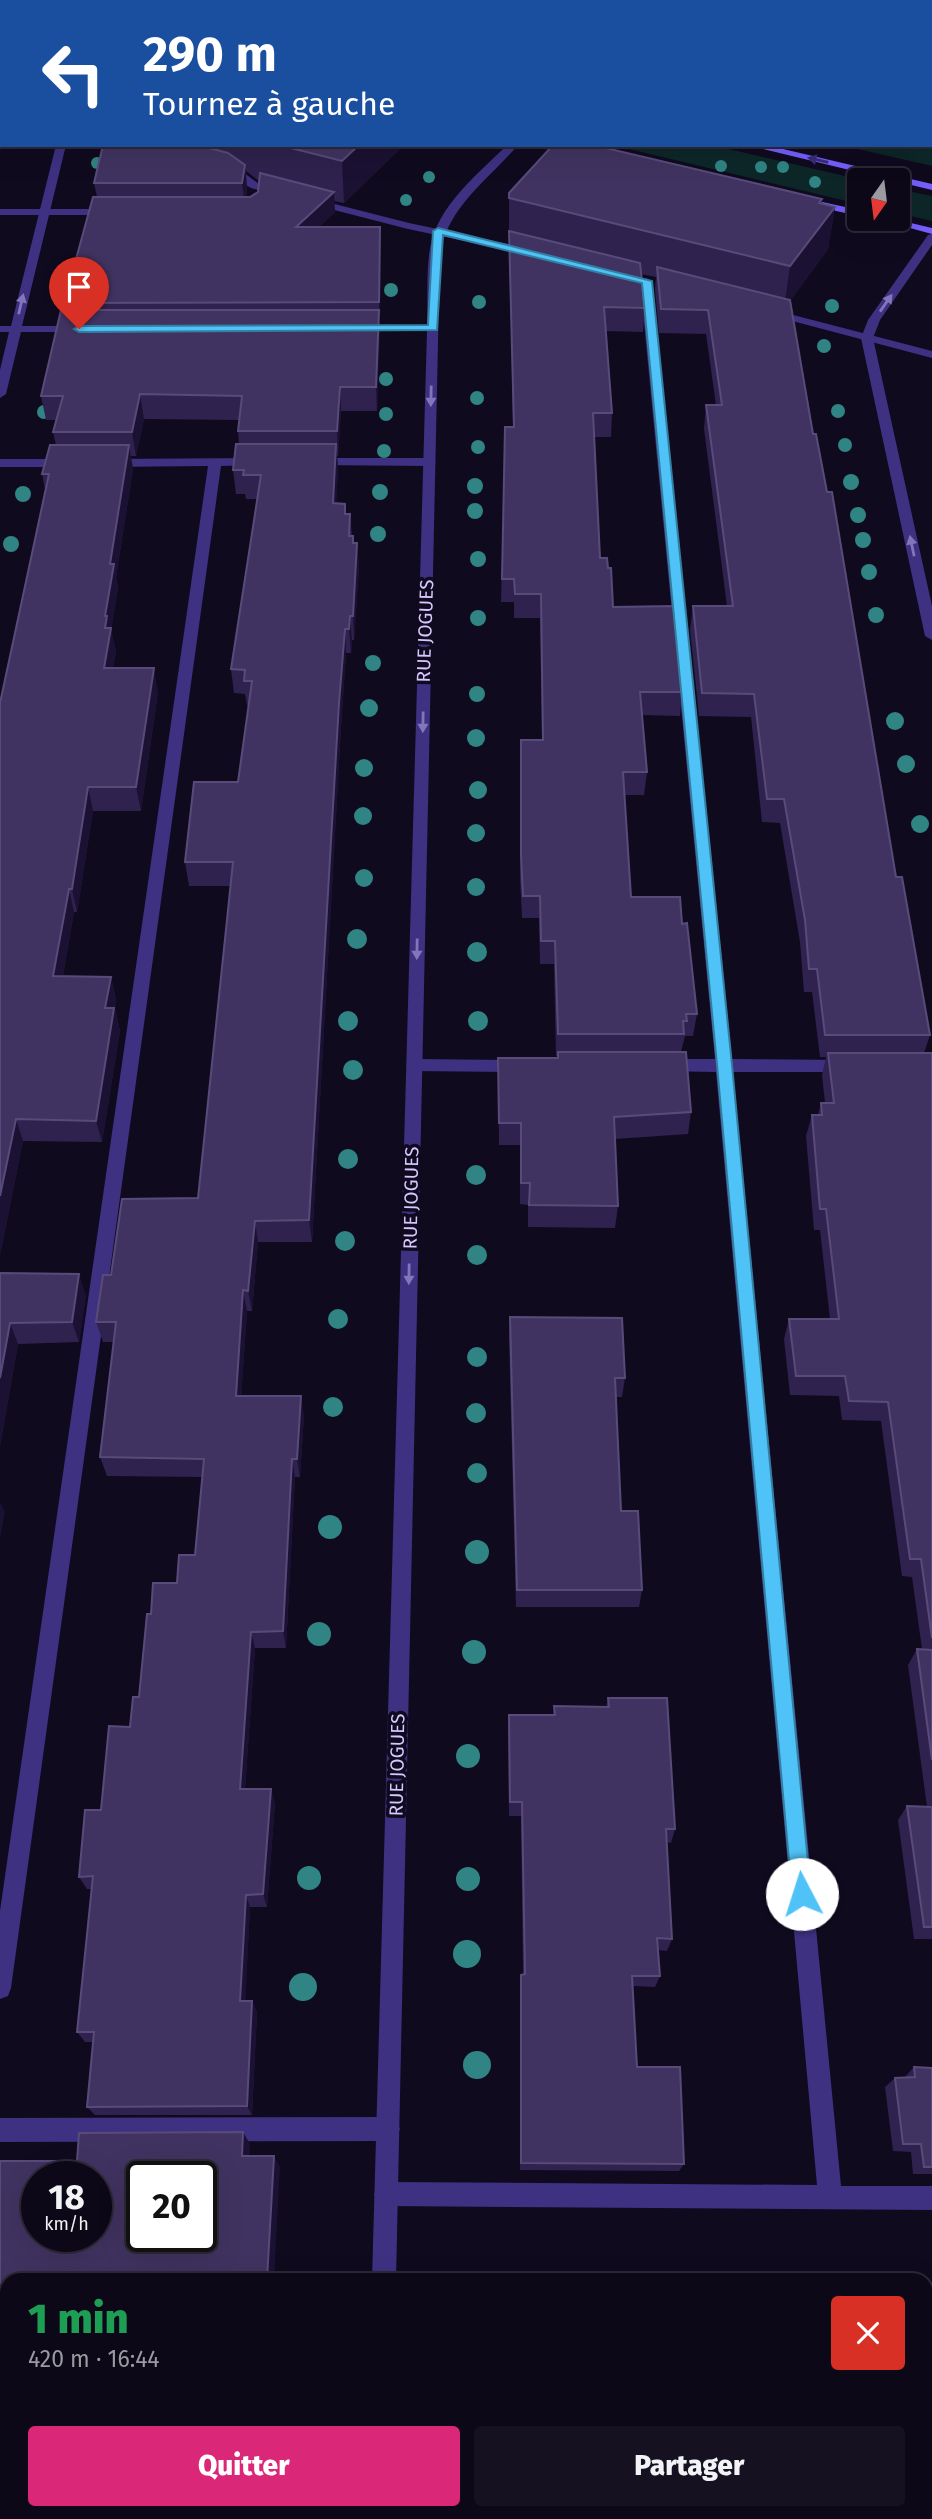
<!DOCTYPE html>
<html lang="fr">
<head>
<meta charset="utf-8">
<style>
  :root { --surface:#0c0817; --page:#151120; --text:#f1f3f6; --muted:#9a9aa1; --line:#2c2936; --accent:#db2777 }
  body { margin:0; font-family:"Fira Sans",sans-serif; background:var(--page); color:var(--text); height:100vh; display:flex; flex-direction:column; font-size:26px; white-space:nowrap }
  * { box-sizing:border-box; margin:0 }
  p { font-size:23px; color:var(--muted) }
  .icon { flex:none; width:38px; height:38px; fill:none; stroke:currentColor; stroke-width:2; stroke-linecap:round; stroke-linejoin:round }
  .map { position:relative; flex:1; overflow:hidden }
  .details { position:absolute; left:0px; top:2273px; width:933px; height:247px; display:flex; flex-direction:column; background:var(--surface); border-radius:21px 21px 0 0; box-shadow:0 7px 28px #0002,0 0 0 2px var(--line) }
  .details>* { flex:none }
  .hud { position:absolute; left:0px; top:0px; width:933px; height:147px; box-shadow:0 7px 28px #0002,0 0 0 2px var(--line); background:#1a4fa0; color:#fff; overflow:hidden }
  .needle { width:46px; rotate:194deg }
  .controls { position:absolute; left:847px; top:168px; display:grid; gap:14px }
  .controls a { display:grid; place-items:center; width:63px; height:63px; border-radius:7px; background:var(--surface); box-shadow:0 7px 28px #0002,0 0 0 2px var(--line); font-size:35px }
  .speed { position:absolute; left:21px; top:2161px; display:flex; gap:14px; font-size:35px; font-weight:700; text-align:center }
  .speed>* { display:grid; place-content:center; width:91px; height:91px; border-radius:50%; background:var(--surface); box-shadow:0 7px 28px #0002,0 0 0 2px var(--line); line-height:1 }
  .speed small { font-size:18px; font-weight:400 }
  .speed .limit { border:4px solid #111; border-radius:10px; background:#fff; color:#111 }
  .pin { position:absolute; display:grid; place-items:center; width:60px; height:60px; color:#fff; margin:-72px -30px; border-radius:50% 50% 50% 0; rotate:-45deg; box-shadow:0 0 7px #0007 }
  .pin .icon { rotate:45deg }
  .me { position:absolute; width:77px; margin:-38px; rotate:355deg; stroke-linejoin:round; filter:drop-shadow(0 0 5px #0008) }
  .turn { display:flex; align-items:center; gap:24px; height:147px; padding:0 28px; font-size:32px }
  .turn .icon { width:91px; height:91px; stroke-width:2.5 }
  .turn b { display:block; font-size:49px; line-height:60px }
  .round { display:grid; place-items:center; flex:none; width:74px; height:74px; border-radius:7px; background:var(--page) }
  .summary { display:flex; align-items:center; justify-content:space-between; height:119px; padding:0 28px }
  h1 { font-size:42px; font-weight:800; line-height:52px; color:#1e9e55 }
  .button { display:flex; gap:14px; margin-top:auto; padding:14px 28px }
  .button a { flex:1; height:80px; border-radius:7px; background:var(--accent); color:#fff; font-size:28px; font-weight:800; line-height:80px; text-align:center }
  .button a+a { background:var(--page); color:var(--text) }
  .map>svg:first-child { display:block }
  .green { fill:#0d2729 }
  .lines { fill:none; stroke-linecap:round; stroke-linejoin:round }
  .service { fill:#3e3182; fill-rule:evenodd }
  .minor { fill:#3e3182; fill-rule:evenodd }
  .secondary { fill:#765fff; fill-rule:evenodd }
  .tree { fill:#308483 }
  .wall { fill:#2f224e; fill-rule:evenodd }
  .shaded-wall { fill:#1b1133 }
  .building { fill:#413361; stroke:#584b7a; stroke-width:2; fill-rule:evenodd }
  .oneway { fill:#392c79 }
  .oneway2 { fill:#8275ba }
  .route { fill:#4fc3f7; stroke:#337fa1; stroke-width:2 }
  .labels { text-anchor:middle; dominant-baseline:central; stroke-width:7; stroke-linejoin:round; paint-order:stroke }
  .street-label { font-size:19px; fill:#d5c8ff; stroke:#100a1f }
</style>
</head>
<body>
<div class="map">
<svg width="932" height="2519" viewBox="0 0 932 2519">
  <rect width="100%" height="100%" fill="#100a1f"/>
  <!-- green -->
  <g class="green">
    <polygon points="203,0 932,0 932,166 840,145 931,145 931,2"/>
    <polygon points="612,145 711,145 862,180 859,180 859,204"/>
    <polygon points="898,189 932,196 932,221 898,213"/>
  </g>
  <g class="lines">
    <!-- service -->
    <g class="service">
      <polygon points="227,166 240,170 259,184 285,193 280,196 251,188 223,171 223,167"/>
      <polygon points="311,198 409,223 532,249 537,252 532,255 408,229 307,203 306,201"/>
      <polygon points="0,209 112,209 117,212 112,215 0,215"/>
      <polygon points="646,278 652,281 732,1059 848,1060 856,1066 848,1072 733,1072 841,2186 932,2186 932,2210 386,2206 378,2202 374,2194 378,2186 386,2182 817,2185 716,1072 663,1071 655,1065 663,1059 715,1059 640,281"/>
      <polygon points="770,309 932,351 932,358 766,314 764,312"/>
      <polygon points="255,458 259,459 259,465 221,466 11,1988 8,1996 0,1999 0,1911 208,466 108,467 102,463 108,459"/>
      <polygon points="315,458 430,458 436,462 430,466 311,465 311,459"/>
      <polygon points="0,459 66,459 72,463 66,467 0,467"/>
      <polygon points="414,1059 519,1060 527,1066 519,1072 414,1071 406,1065"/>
      <polygon points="388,2117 396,2121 400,2129 396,2137 388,2141 0,2142 0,2118"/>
    </g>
    <!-- minor -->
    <g class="minor">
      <polygon points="56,145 66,145 22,326 79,326 85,329 79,332 21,332 6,394 0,398 0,370 9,332 0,332 0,326 11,326"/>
      <path d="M507 145H518C488 180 452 203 440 250L396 2280H372L427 331H356L350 328 356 325H427C428 300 426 273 430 248 438 205 477 175 507 145Z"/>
      <polygon points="932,234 932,245 880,320 873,338 932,606 932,640 925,636 861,338 868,320 928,235"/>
      <rect x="365" y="2513" width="26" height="6"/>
    </g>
    <!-- secondary -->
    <g class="secondary">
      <polygon points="119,0 135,0 136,2 121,2"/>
      <rect x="0" y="7" width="2" height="6"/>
      <polygon points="747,145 766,145 932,184 932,190"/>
      <polygon points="813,200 859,210 859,216 809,205 808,203"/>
      <polygon points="877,219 894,219 932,228 932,234"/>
    </g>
  </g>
  <!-- trees -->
  <g class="tree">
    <circle cx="97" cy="163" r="6"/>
    <circle cx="721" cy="166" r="6"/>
    <circle cx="761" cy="167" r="6"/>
    <circle cx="783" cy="167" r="6"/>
    <circle cx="429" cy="177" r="6"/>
    <circle cx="815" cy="182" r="6"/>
    <circle cx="406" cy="200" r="6"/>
    <circle cx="391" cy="290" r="7"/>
    <circle cx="479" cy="302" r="7"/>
    <circle cx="832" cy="306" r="7"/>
    <circle cx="824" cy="346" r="7"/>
    <circle cx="386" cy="379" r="7"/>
    <circle cx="477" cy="398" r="7"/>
    <circle cx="838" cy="411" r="7"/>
    <circle cx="44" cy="412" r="7"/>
    <circle cx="386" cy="414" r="7"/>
    <circle cx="845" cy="445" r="7"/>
    <circle cx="478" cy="447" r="7"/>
    <circle cx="384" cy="451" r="7"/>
    <circle cx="851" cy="482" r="8"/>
    <circle cx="475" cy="486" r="8"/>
    <circle cx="380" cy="492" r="8"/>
    <circle cx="23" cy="494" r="8"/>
    <circle cx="475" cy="511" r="8"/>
    <circle cx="858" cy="515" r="8"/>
    <circle cx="378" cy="534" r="8"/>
    <circle cx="863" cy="540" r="8"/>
    <circle cx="11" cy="544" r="8"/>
    <circle cx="478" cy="559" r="8"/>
    <circle cx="869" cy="572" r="8"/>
    <circle cx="876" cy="615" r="8"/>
    <circle cx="478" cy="618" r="8"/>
    <circle cx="373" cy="663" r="8"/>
    <circle cx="477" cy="694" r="8"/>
    <circle cx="369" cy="708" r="9"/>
    <circle cx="895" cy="721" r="9"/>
    <circle cx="476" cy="738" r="9"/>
    <circle cx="906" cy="764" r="9"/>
    <circle cx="364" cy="768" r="9"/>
    <circle cx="478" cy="790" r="9"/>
    <circle cx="363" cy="816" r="9"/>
    <circle cx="920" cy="824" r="9"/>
    <circle cx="476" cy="833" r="9"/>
    <circle cx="364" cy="878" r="9"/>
    <circle cx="476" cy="887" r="9"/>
    <circle cx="357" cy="939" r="10"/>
    <circle cx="477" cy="952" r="10"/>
    <circle cx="348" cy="1021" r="10"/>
    <circle cx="478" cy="1021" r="10"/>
    <circle cx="353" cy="1070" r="10"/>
    <circle cx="348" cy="1159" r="10"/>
    <circle cx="476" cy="1175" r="10"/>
    <circle cx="345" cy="1241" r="10"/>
    <circle cx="477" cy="1255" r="10"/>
    <circle cx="338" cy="1319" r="10"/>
    <circle cx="477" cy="1357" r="10"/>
    <circle cx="333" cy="1407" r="10"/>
    <circle cx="476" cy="1413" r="10"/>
    <circle cx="477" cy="1473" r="10"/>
    <circle cx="330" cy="1527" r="12"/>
    <circle cx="477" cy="1552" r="12"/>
    <circle cx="319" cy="1634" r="12"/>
    <circle cx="474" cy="1652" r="12"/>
    <circle cx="468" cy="1756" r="12"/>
    <circle cx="309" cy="1878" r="12"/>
    <circle cx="468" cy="1879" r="12"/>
    <circle cx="467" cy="1954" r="14"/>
    <circle cx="303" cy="1987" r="14"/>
    <circle cx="477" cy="2065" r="14"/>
  </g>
  <!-- wall -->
  <g class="wall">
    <path d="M103 145H404L344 203 334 201 335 212 319 227 381 247 377 411H341L338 456H337L338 468 336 503 346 514H350L352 536 354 543H357L359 567 354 640H352L351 653H346L341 727 312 1242H258L252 1311H247L241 1396 304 1415 300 1477H295L286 1648H255L245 1789 275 1803 267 1907H250L245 2001H252L257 2012 252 2115H95L87 2107 93 2042H85L77 2032 92 1889H87L79 1877 130 1727 139 1697 151 1614 177 1583 195 1555 203 1477 107 1476 100 1457 114 1342H103L96 1322 111 1275 198 1198 231 886H189L185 862 238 782 249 705H247L245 694 234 693 231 669 257 499H246L245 494H236L233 470 239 444 238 431 239 420 144 419 136 456H131L133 469 116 577 118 588 111 630 116 652 113 668 158 692 141 811H93L77 912H74L63 976 111 977 116 1000 115 1009 120 1031 102 1142 23 1141 0 1255 45 489 42 474 56 445 53 432 56 420H46L41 396 66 310 64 303 97 197 94 183ZM246 171 259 181 258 192 250 197H246L247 188Z"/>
    <polygon points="509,193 822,199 822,204 835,207 828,249 790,301 813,434 896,877 930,1035 924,1053 932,1053 932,1939 914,1939 898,1820 907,1806 927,1807 908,1665 917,1649 922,1649 912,1577 902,1576 881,1421 842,1420 839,1396 790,1395 784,1339 789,1319 830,1319 820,1230 814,1230 806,1136 812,1115 818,1115 821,1103 825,1103 822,1075 826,1057 820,1057 812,992 804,992 800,942 780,823 762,822 751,717 699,716 690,630 693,606 727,606 704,429 706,405 716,405 706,334 659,333 655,290 656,277 641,274 645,308 643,332 606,331 612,413 611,437 594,437 600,558 613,607 682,692 680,716 642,715 647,772 644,795 624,795 631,897 682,924 697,1014 693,1036 685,1036 681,1052 691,1112 688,1134 615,1139 618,1206 615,1228 528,1227 528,1205 520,1204 520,1145 499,1145 498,1058 558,1058 558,1056 556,1056 554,964 540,964 539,918 522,918 520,878 521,740 542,740 540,618 514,618 514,602 501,602 505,427 513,427 509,236"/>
    <polygon points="0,1273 86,1295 79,1342 18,1344 0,1446"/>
    <polygon points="510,1317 625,1378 622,1397 616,1397 621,1511 642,1590 639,1607 516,1607 509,1337"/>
    <polygon points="608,1698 675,1829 671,1843 667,1842 672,1939 667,1951 658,1950 660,1976 655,1987 633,1986 637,2067 684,2164 679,2171 520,2170 520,1986 521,1975 523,1975 521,1816 509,1816 508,1730 509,1715 553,1715 554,1706 606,1707"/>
    <polygon points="914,2067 932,2068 932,2174 913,2174 911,2152 893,2151 885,2087 895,2078 904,2078"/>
  </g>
  <!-- shaded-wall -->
  <g class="shaded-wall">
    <polygon points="2,107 2,145 0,152 0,112"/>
    <polygon points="359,145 404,145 344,203 342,161"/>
    <polygon points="245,165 247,188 245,206 242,183"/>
    <polygon points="334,192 335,212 298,247 296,227"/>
    <polygon points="822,199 817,231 835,207 828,249 784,309 790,266 819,203"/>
    <polygon points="380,227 381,247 380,322 379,302"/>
    <polygon points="379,310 380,334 377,411 376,387"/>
    <polygon points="340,387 341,411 338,456 337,431"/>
    <polygon points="140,394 144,419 136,456 132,432"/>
    <polygon points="336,444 338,468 335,528 333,503"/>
    <polygon points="129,445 133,469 116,577 118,588 111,630 116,652 109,692 104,668 105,616 110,564"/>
    <polygon points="357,543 359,567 354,640 353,616"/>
    <polygon points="350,616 352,640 351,653 349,629"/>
    <polygon points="345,629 346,653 341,727 312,1242 309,1220 339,703"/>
    <polygon points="154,668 158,692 141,811 136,787"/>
    <polygon points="88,787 93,811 77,912 72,889"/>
    <polygon points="69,889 74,912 59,999 53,976"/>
    <polygon points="111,977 116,1000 115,1009 120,1031 102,1142 96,1121 105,1008"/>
    <polygon points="16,1119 23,1141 0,1255 0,1196"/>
    <polygon points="255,1221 258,1242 252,1311 248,1291"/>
    <polygon points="79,1274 86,1295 79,1342 72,1322"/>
    <polygon points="243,1290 247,1311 240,1415 236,1396"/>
    <polygon points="10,1323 18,1344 0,1446 0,1378"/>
    <polygon points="301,1396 304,1415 300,1477 297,1459"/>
    <polygon points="292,1459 295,1477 286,1648 283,1631"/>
    <polygon points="0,1502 5,1512 0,1538"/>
    <polygon points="251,1632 255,1648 244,1803 240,1789"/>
    <polygon points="271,1789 275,1803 267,1907 263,1894"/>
    <polygon points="246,1895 250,1907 245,2012 240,2001"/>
    <polygon points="252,2001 257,2012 252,2115 247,2106"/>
    <polygon points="243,2132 250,2144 249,2167 242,2156"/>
    <polygon points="274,2156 280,2167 274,2280 267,2280"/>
    <polygon points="254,2513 262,2513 261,2519 253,2519"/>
  </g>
  <!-- building -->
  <g class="building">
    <polygon points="0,20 2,20 2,107 0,112"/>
    <polygon points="103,145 198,145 228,153 245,165 242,183 94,183"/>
    <polygon points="279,145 359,145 342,161"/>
    <polygon points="553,145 593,145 822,199 819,203 835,207 790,266 509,198 509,193"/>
    <polygon points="260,173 334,192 296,227 380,227 379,302 64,303 93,197 250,197 258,192"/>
    <polygon points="509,231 640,263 645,308 604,307 612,413 593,413 600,558 607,558 608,568 611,568 613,607 674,606 682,692 640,692 647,772 623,772 631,897 680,897 682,924 687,923 697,1014 686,1014 687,1021 683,1021 684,1034 558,1034 555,941 541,941 540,896 523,896 521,855 521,740 543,740 541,594 515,594 514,579 502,579 505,427 514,427"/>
    <polygon points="657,267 790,300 813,434 816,434 827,492 832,492 896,877 902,877 930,1035 825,1035 817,969 809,969 805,920 784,799 767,799 754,694 702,693 693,606 733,606 706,405 722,405 708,310 661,309"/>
    <polygon points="61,310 379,310 376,387 340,387 337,431 238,431 242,396 140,394 132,432 53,432 63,396 41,396"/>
    <polygon points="236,444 336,444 333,503 345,504 345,514 350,514 349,536 353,536 353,543 357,543 353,616 350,616 349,629 345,629 339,703 309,1220 255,1221 248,1291 243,1290 236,1396 301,1396 297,1459 292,1459 283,1631 251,1632 240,1789 271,1789 263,1894 246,1895 240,2001 252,2001 247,2106 87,2107 94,2032 77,2032 93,1876 79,1877 85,1810 101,1810 109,1726 130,1727 133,1697 139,1697 147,1614 151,1614 153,1583 177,1583 179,1555 195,1555 204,1459 100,1457 116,1322 96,1322 103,1275 111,1275 122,1199 198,1198 233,862 185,862 194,782 238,782 252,681 244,681 245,670 231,669 261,475 243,475 244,470 233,470"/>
    <polygon points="50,445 129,445 110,564 114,564 105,616 107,616 105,628 111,628 104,668 154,668 136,787 88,787 72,889 69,889 53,976 111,977 105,1008 114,1008 96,1121 16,1119 0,1196 0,703 49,474 42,474"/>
    <polygon points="558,1052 686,1052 691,1112 614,1117 618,1206 529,1205 530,1183 521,1183 521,1123 499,1123 498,1058 558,1058"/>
    <polygon points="828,1053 932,1053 932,1638 921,1559 910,1559 888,1402 849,1401 845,1376 796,1376 789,1319 839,1319 826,1209 820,1209 812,1115 822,1115 821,1103 834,1103"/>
    <polygon points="0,1273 79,1274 72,1322 10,1323 0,1378"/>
    <polygon points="510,1317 622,1318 625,1378 615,1378 621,1511 638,1511 642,1590 517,1590"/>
    <polygon points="917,1649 932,1650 932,1760"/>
    <polygon points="608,1698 667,1698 675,1829 666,1829 672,1939 657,1938 660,1976 632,1976 637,2067 680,2067 684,2164 521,2163 521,1975 525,1974 522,1802 510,1802 509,1715 555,1715 554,1706 609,1707"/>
    <polygon points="907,1806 932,1807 932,1927 924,1927"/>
    <polygon points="914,2067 932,2068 932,2167 924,2167 921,2144 903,2144 895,2078 915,2077"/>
    <path d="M243 2132 242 2156H274L267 2280H7V2513H254L253 2519H0V2161H77L79 2133ZM37 2177H96V2236H37ZM142 2177H201V2236H142Z"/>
    <polygon points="926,2325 932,2325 932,2519 492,2519 492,2513 926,2513"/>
  </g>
  <!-- one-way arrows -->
  <defs><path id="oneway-solid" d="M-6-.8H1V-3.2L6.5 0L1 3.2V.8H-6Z" transform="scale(1.75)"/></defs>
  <use class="oneway" href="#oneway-solid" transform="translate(818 160) rotate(-167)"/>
  <g class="oneway2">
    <use href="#oneway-solid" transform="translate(886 303) rotate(-55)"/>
    <use href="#oneway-solid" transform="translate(21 304) rotate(-77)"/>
    <use href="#oneway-solid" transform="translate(431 396) rotate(91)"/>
    <use href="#oneway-solid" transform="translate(912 546) rotate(-102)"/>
    <use href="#oneway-solid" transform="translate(423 722) rotate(91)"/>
    <use href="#oneway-solid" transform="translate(417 949) rotate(91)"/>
    <use href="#oneway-solid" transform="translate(409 1274) rotate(91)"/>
  </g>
  <!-- route -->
  <polygon class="route" points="438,228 652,281 732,1065 811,1894 808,1901 802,1904 795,1901 792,1894 717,1065 642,283 443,235 437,330 79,332 74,329 79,326 428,325 433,231"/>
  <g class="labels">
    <!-- street labels -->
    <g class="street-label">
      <text transform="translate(425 631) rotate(-88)">RUE JOGUES</text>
      <text transform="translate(411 1198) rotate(-89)">RUE JOGUES</text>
      <text transform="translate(397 1765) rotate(-89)">RUE JOGUES</text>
    </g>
  </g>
</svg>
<div class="controls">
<a><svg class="needle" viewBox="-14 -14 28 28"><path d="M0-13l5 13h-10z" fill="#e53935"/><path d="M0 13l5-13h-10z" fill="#9a9aa1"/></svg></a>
</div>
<div class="speed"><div>18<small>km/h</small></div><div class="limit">20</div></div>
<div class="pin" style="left:79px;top:329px;background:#d93025"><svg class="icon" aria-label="arrive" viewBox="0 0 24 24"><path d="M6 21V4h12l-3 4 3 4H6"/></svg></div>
<svg class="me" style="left:802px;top:1894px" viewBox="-20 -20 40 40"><circle r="19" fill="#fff"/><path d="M0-13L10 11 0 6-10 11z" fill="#4fc3f7"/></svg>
<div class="hud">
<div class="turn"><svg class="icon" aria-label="left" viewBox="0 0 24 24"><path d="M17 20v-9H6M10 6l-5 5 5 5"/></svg><div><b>290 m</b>Tournez à gauche</div></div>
</div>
<section class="details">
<div class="summary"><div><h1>1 min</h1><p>420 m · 16:44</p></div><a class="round" style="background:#d93025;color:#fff"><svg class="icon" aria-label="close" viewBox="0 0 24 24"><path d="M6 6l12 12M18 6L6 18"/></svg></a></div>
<div class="button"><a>Quitter</a><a>Partager</a></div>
</section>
</div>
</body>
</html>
